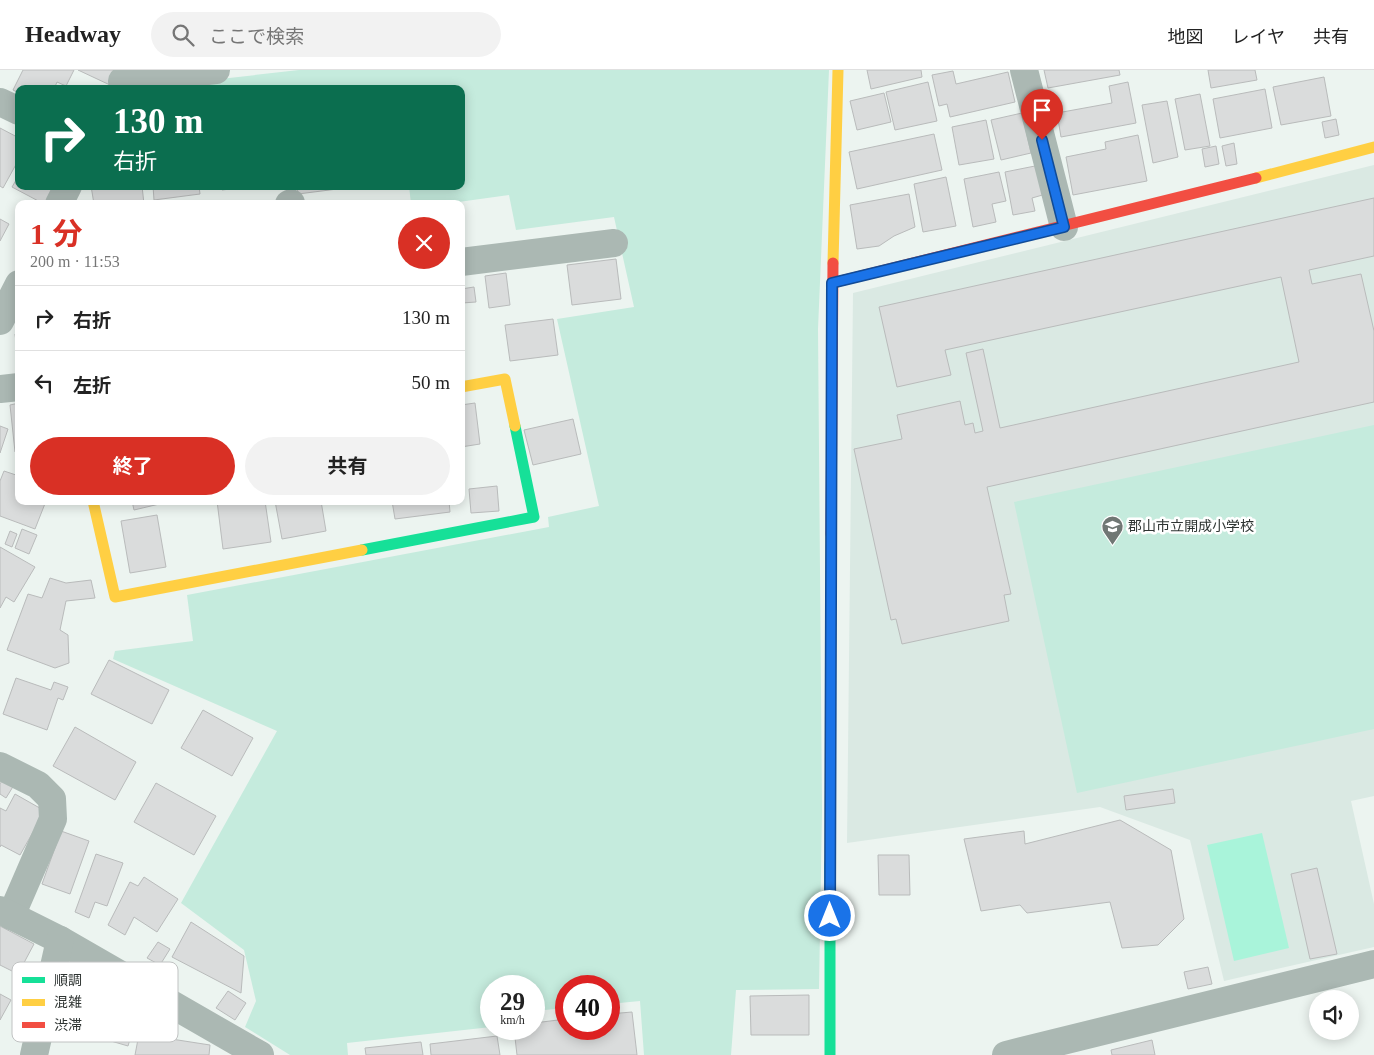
<!DOCTYPE html>
<html lang="ja">
<head>
<meta charset="utf-8">
<style>
  :root { --surface:#fff; --page:#f2f2f2; --text:#222; --muted:#767676; --line:#e0e0e0; --accent:#d93025 }
  body { margin:0; font-family:"Times New Roman","Noto Sans JP",serif; background:var(--page); color:var(--text); height:100vh; display:flex; flex-direction:column; font-size:19px; white-space:nowrap }
  * { box-sizing:border-box; margin:0 }
  p { font-size:16px; color:var(--muted) }
  .icon { flex:none; width:28px; height:28px; fill:none; stroke:currentColor; stroke-width:2; stroke-linecap:round; stroke-linejoin:round }
  .map { position:relative; flex:1; overflow:hidden }
  .details { position:absolute; left:15px; top:130px; width:450px; height:305px; display:flex; flex-direction:column; background:var(--surface); border-radius:10px; box-shadow:0 2px 12px #0003 }
  .details>* { flex:none }
  .guide { position:absolute; left:15px; top:15px; width:450px; height:105px; border-radius:10px; box-shadow:0 2px 12px #0003; background:#0b6e4f; color:#fff; overflow:hidden }
  .fabs { position:absolute; left:1309px; top:920px; display:grid; gap:10px }
  .fabs a { display:grid; place-items:center; width:50px; height:50px; border-radius:50%; background:var(--surface); box-shadow:0 2px 12px #0003; font-size:25px }
  .speed { position:absolute; left:480px; top:905px; display:flex; gap:10px; font-size:25px; font-weight:700; text-align:center }
  .speed>* { display:grid; place-content:center; width:65px; height:65px; border-radius:50%; background:var(--surface); box-shadow:0 2px 12px #0003; line-height:1 }
  .speed small { font-size:12px; font-weight:400 }
  .speed .limit { border:8px solid #d22; background:#fff; color:#111 }
  .pin { position:absolute; display:grid; place-items:center; width:42px; height:42px; color:#fff; margin:-51px -21px; border-radius:50% 50% 50% 0; rotate:-45deg; box-shadow:0 0 5px #0007 }
  .pin .icon { rotate:45deg }
  .me { position:absolute; width:55px; margin:-28px; rotate:0deg; stroke-linejoin:round; filter:drop-shadow(0 0 4px #0008) }
  .turn { display:flex; align-items:center; gap:18px; height:105px; padding:0 15px; font-size:22px }
  .turn .icon { width:65px; height:65px; stroke-width:2.5 }
  .turn b { display:block; font-size:35px; line-height:42px }
  .round { display:grid; place-items:center; flex:none; width:52px; height:52px; border-radius:26px; background:var(--page) }
  .headline { display:flex; align-items:center; justify-content:space-between; height:85px; padding:0 15px }
  h1 { font-size:30px; font-weight:700; line-height:38px; color:var(--accent) }
  .primary-button { display:flex; gap:10px; margin-top:auto; padding:10px 15px }
  .primary-button a { flex:1; height:58px; border-radius:30px; background:var(--accent); color:#fff; font-size:20px; font-weight:700; line-height:58px; text-align:center }
  .primary-button a+a { background:var(--page); color:var(--text) }
  ul { padding:0; list-style:none }
  li { display:flex; align-items:center; gap:15px; height:65px; padding:0 15px; border-top:1px solid var(--line) }
  li div { flex:1 }
  li b { display:block; font-size:19px }
  li em { font-style:normal }
  header { display:flex; align-items:center; gap:30px; box-sizing:border-box; height:70px; padding:0 25px; background:var(--surface); border-bottom:1px solid var(--line) }
  header strong { font-size:24px }
  nav { display:flex; gap:28px; margin-inline-start:auto; font-size:18px }
  .search { width:350px; height:45px; background:var(--page); display:flex; align-items:center; gap:12px; box-sizing:border-box; padding:0 18px; border-radius:28px; color:var(--muted); font-size:19px }
  .map>svg:first-child { display:block }
  .built { fill:#dae9e3 }
  .green { fill:#c5ebdd }
  .water { fill:#a9f4da }
  .building { fill:#dadcdc; stroke:#b9bbbb }
  .lines { fill:none; stroke-linecap:round; stroke-linejoin:round }
  .street { stroke:#abb8b3; stroke-width:28 }
  .fast { stroke:#16e098; stroke-width:11 }
  .slow { stroke:#ffcf43; stroke-width:11 }
  .jam { stroke:#f24e42; stroke-width:11 }
  .route-casing { stroke:#114b97; stroke-width:12 }
  .route { stroke:#1a73e8; stroke-width:9 }
  .labels { text-anchor:middle; dominant-baseline:central; stroke-width:5; stroke-linejoin:round; paint-order:stroke }
  .poi-label { font-size:14px; fill:#2e3432; stroke:#fff; text-anchor:start }
  .key { fill:#fff; stroke:#c0c2c2; stroke-width:1 }
  .key-label { font-size:14px; fill:#2e3432 }
</style>
</head>
<body>
<header>
<strong>Headway</strong>
<div class="search"><svg class="icon" aria-label="search" viewBox="0 0 24 24"><circle cx="10" cy="10" r="6"/><path d="M15 15l6 6"/></svg>ここで検索</div>
<nav><a>地図</a><a>レイヤ</a><a>共有</a></nav>
</header>
<div class="map">
<svg width="1374" height="985" viewBox="0 0 1374 985">
  <rect width="100%" height="100%" fill="#ecf4f0"/>
  <!-- built -->
  <polygon class="built" points="1374,95 1374,726 1351,731 1374,834 1374,877 1224,911 1190,770 1100,737 847,773 853,223"/>
  <!-- green -->
  <g class="green">
    <polygon points="299,0 829,0 818,259 822,741 819,919 736,920 731,985 644,985 640,931 609,934 609,916 566,916 566,938 534,941 534,916 491,916 491,957 347,973 348,985 290,985 245,957 256,931 244,880 181,833 277,661 113,589 115,581 193,571 187,525 549,457 548,447 599,436 557,249 634,237 614,147 516,160 509,125 444,134 411,134 409,116 461,116 461,19 132,19"/>
    <polygon points="1374,355 1374,659 1077,723 1014,432"/>
  </g>
  <!-- water -->
  <polygon class="water" points="1262,763 1289,878 1234,891 1207,775"/>
  <!-- building -->
  <g class="building">
    <polygon points="23,0 74,0 66,16 57,12 54,19 19,19 19,23 13,20"/>
    <polygon points="78,0 117,0 110,15"/>
    <polygon points="867,0 921,0 922,7 871,19"/>
    <polygon points="1044,0 1119,0 1120,5 1048,18"/>
    <polygon points="1208,0 1255,0 1257,10 1211,18"/>
    <polygon points="953,1 956,14 1008,2 1015,32 950,47 947,34 939,36 932,5"/>
    <polygon points="1324,7 1331,46 1281,55 1273,17"/>
    <polygon points="928,12 937,51 895,60 886,22"/>
    <polygon points="1128,12 1136,53 1061,67 1057,43 1112,33 1109,16"/>
    <polygon points="1265,19 1272,58 1220,68 1213,29"/>
    <polygon points="884,23 891,52 857,60 850,31"/>
    <polygon points="1200,24 1210,76 1185,80 1175,29"/>
    <polygon points="1167,31 1178,87 1153,93 1142,35"/>
    <polygon points="1022,43 1031,83 1001,90 991,50"/>
    <polygon points="1336,49 1339,65 1325,68 1322,52"/>
    <polygon points="986,50 994,89 959,95 952,57"/>
    <polygon points="0,58 19,68 19,89 3,118 0,116"/>
    <polygon points="934,64 942,100 857,119 849,82"/>
    <polygon points="1138,65 1147,111 1073,125 1066,87 1106,79 1105,72"/>
    <polygon points="1234,73 1237,94 1226,96 1222,76"/>
    <polygon points="1216,76 1219,94 1205,97 1202,79"/>
    <polygon points="1040,95 1046,124 1032,128 1035,141 1013,145 1005,102"/>
    <polygon points="999,102 1006,131 992,134 996,152 973,157 964,109"/>
    <polygon points="19,105 19,116 61,116 52,134 44,134 12,117"/>
    <polygon points="946,107 956,156 923,162 914,114"/>
    <polygon points="91,116 142,116 144,134 94,134"/>
    <polygon points="153,116 199,116 200,124 154,130"/>
    <polygon points="222,116 254,116 222,120"/>
    <polygon points="297,116 352,116 353,117 298,124"/>
    <polygon points="909,124 915,157 894,166 879,176 857,179 850,135"/>
    <polygon points="1374,128 1374,186 1309,200 1312,214 1361,204 1374,261 1374,332 987,417 1011,524 1004,525 1009,551 902,574 896,549 891,550 854,379 902,369 897,345 960,331 965,355 973,353 975,363 983,361 966,283 983,279 1000,358 1299,292 1281,207 945,280 951,305 897,317 879,237"/>
    <polygon points="0,149 9,154 0,171"/>
    <polygon points="616,189 621,229 572,235 567,195"/>
    <polygon points="506,203 510,235 489,238 485,206"/>
    <polygon points="474,217 476,232 462,233 464,250 461,250 461,219"/>
    <polygon points="553,249 558,285 510,291 505,255"/>
    <polygon points="15,264 19,264 19,295"/>
    <polygon points="19,333 19,381 15,382 10,335"/>
    <polygon points="475,333 480,374 461,377 461,335"/>
    <polygon points="573,349 581,384 533,395 524,360"/>
    <polygon points="0,356 8,359 0,383"/>
    <polygon points="4,401 19,406 19,431 46,431 35,459 0,446 0,411"/>
    <polygon points="497,416 499,441 471,443 469,419"/>
    <polygon points="132,431 172,431 134,440"/>
    <polygon points="217,431 265,431 271,472 223,479"/>
    <polygon points="275,431 321,431 326,461 282,469"/>
    <polygon points="392,431 449,431 450,442 395,449"/>
    <polygon points="157,445 166,497 130,503 121,451"/>
    <polygon points="22,459 37,465 29,484 15,478"/>
    <polygon points="10,461 17,464 12,477 5,474"/>
    <polygon points="0,477 35,497 14,532 6,527 0,538"/>
    <polygon points="50,508 66,513 91,510 95,528 66,531 60,560 68,565 69,593 55,598 7,580 28,524 42,528"/>
    <polygon points="109,590 169,620 152,654 91,624"/>
    <polygon points="16,608 51,620 54,612 68,617 63,630 58,628 47,660 3,644"/>
    <polygon points="203,640 253,668 232,706 181,678"/>
    <polygon points="75,657 136,692 115,730 53,696"/>
    <polygon points="3,709 14,715 6,728 0,724 0,714"/>
    <polygon points="156,713 216,746 194,785 134,752"/>
    <polygon points="1173,719 1175,733 1126,740 1124,726"/>
    <polygon points="15,724 45,741 20,785 1,775 0,777 0,738 6,741"/>
    <polygon points="1120,750 1171,780 1184,849 1158,875 1122,878 1110,832 1027,843 1020,835 981,841 964,769 1024,761 1025,774"/>
    <polygon points="61,761 89,771 70,824 42,814"/>
    <polygon points="96,784 123,793 107,836 95,832 89,848 75,842"/>
    <polygon points="878,785 909,785 910,825 879,825"/>
    <polygon points="1317,798 1337,884 1310,889 1291,804"/>
    <polygon points="144,807 178,829 157,862 134,847 125,865 108,855 130,812 138,816"/>
    <polygon points="191,852 244,886 241,923 172,887"/>
    <polygon points="0,856 34,874 18,904 0,895"/>
    <polygon points="158,872 170,879 160,895 147,888"/>
    <polygon points="1208,897 1212,914 1188,919 1184,902"/>
    <polygon points="69,904 122,920 118,932 139,938 128,976 87,964 89,960 55,950"/>
    <polygon points="228,921 246,933 235,950 216,938"/>
    <polygon points="0,924 11,930 0,950"/>
    <polygon points="809,925 809,965 751,965 750,926"/>
    <polygon points="632,942 637,985 517,985 514,959 534,959 534,953 566,949 566,959 609,959 609,944"/>
    <polygon points="139,964 210,975 209,985 135,985"/>
    <polygon points="497,966 500,985 431,985 430,974"/>
    <polygon points="1152,970 1155,985 1112,985 1111,980"/>
    <polygon points="421,972 423,985 366,985 365,978"/>
  </g>
  <g class="lines">
    <!-- street -->
    <g class="street">
      <polyline points="1024,0 1064,157"/>
      <polyline points="122,11 216,0"/>
      <polyline points="0,32 19,41"/>
      <polyline points="59,134 68,116"/>
      <polyline points="289,134 291,133"/>
      <polyline points="461,192 614,173"/>
      <polyline points="0,251 19,214"/>
      <polyline points="0,319 19,317"/>
      <polyline points="0,696 38,715 52,729 53,749 11,846"/>
      <polyline points="0,840 60,870 260,985"/>
      <polyline points="34,985 60,870"/>
      <polyline points="1006,985 1374,894"/>
    </g>
    <!-- fast -->
    <g class="fast">
      <polyline points="362,480 534,447 515,356"/>
      <polyline points="830,985 830,793"/>
    </g>
    <!-- slow -->
    <g class="slow">
      <polyline points="1256,108 1374,77"/>
      <polyline points="833,193 838,0"/>
      <polyline points="461,317 505,309 515,356"/>
      <polyline points="93,431 115,527 362,480"/>
      <polyline points="830,793 831,464"/>
    </g>
    <!-- jam -->
    <g class="jam">
      <polyline points="832,213 1256,108"/>
      <polyline points="831,464 833,193"/>
    </g>
  </g>
  <g class="lines">
    <defs>
      <polyline id="route" points="830,846 832,213 1064,157 1042,70"/>
    </defs>
    <!-- route casing -->
    <use href="#route" class="route-casing"/>
    <!-- route -->
    <use href="#route" class="route"/>
  </g>
  <!-- icons -->
  <defs>
    <symbol id="school-pin" viewBox="-11 -11 22 30"><path d="M0 17L-7.5 6A9.5 9.5 0 1 1 7.5 6Z" fill="#707774" stroke="#fff"/><path d="M0-5L7-2L0 1L-7-2ZM-4 1L0 2.5L4 1V4Q0 6-4 4Z" fill="#fff"/></symbol>
  </defs>
  <g fill-rule="evenodd">
    <use href="#school-pin" x="1100" y="444" width="25" height="34"/>
  </g>
  <g class="labels">
    <!-- poi labels -->
    <g class="poi-label">
      <text x="1128" y="456">郡山市立開成小学校</text>
    </g>
  </g>
  <!-- legend -->
  <rect x="12" y="892" width="166" height="80" rx="8" class="key"/>
  <rect x="22" y="907" width="23" height="6" fill="#16e098"/>
  <rect x="22" y="929" width="23" height="7" fill="#ffcf43"/>
  <rect x="22" y="952" width="23" height="6" fill="#f24e42"/>
  <g class="key-label">
    <text x="54" y="915">順調</text>
    <text x="54" y="937">混雑</text>
    <text x="54" y="960">渋滞</text>
  </g>
</svg>
<div class="fabs">
<a><svg class="icon" aria-label="sound" viewBox="0 0 24 24"><path d="M4 9h4l5-4v14l-5-4H4zM17 9q2 3 0 6"/></svg></a>
</div>
<div class="speed"><div>29<small>km/h</small></div><div class="limit">40</div></div>
<div class="pin" style="left:1042px;top:70px;background:#d93025"><svg class="icon" aria-label="arrive" viewBox="0 0 24 24"><path d="M6 21V4h12l-3 4 3 4H6"/></svg></div>
<svg class="me" style="left:830px;top:846px" viewBox="-20 -20 40 40"><circle r="17" fill="#1a73e8" stroke="#fff" stroke-width="3"/><path d="M0-11L8 9 0 5-8 9z" fill="#fff"/></svg>
<div class="guide">
<div class="turn"><svg class="icon" aria-label="right" viewBox="0 0 24 24"><path d="M7 20v-9h11M14 6l5 5-5 5"/></svg><div><b>130 m</b>右折</div></div>
</div>
<section class="details">
<div class="headline"><div><h1>1 分</h1><p>200 m · 11:53</p></div><a class="round" style="background:#d93025;color:#fff"><svg class="icon" aria-label="close" viewBox="0 0 24 24"><path d="M6 6l12 12M18 6L6 18"/></svg></a></div>
<ul>
<li><svg class="icon" aria-label="right" viewBox="0 0 24 24"><path d="M7 20v-9h11M14 6l5 5-5 5"/></svg><div><b>右折</b></div><em>130 m</em></li>
<li><svg class="icon" aria-label="left" viewBox="0 0 24 24"><path d="M17 20v-9H6M10 6l-5 5 5 5"/></svg><div><b>左折</b></div><em>50 m</em></li>
</ul>
<div class="primary-button"><a>終了</a><a>共有</a></div>
</section>
</div>
</body>
</html>
